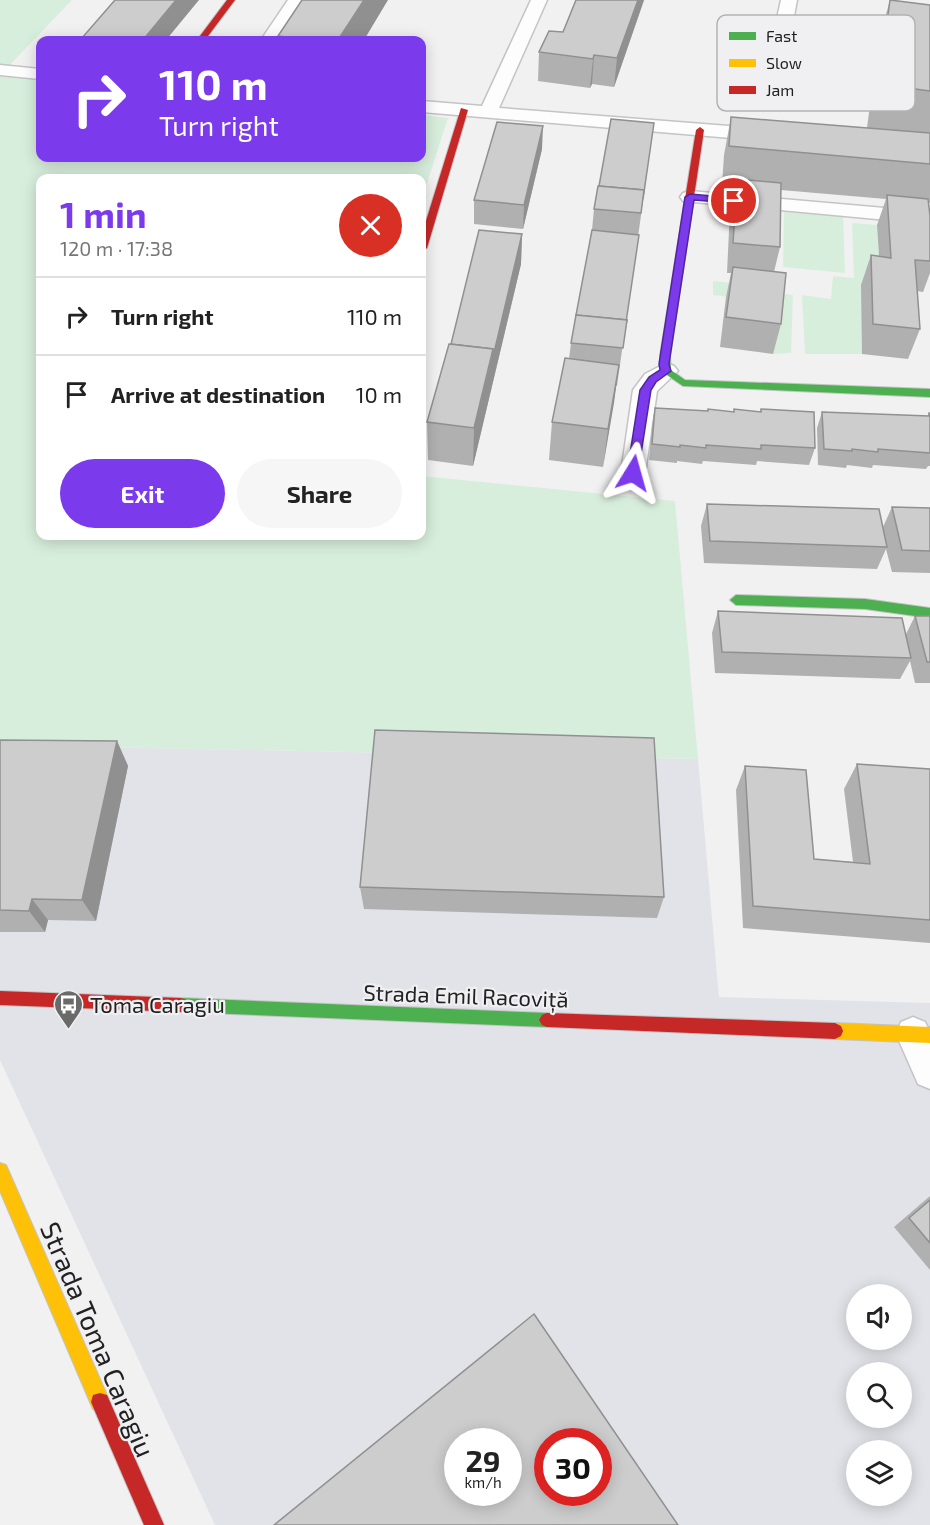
<!DOCTYPE html>
<html lang="en">
<head>
<meta charset="utf-8">
<style>
  :root { --surface:#fff; --page:#f6f6f6; --text:#222; --muted:#767676; --line:#e0e0e0; --accent:#7c3aed }
  body { margin:0; font-family:"Exo 2",sans-serif; background:var(--page); color:var(--text); height:100vh; display:flex; flex-direction:column; font-size:22px; white-space:nowrap }
  * { box-sizing:border-box; margin:0 }
  p { font-size:20px; color:var(--muted) }
  .icon { flex:none; width:33px; height:33px; fill:none; stroke:currentColor; stroke-width:2; stroke-linecap:round; stroke-linejoin:round }
  .map { position:relative; flex:1; overflow:hidden }
  .sheet { position:absolute; left:36px; top:174px; width:390px; height:366px; display:flex; flex-direction:column; background:var(--surface); border-radius:12px; box-shadow:0 3px 15px #0003 }
  .sheet>* { flex:none }
  .guide { position:absolute; left:36px; top:36px; width:390px; height:126px; border-radius:12px; box-shadow:0 3px 15px #0003; background:#7c3aed; color:#fff; overflow:hidden }
  .fabs { position:absolute; left:846px; top:1284px; display:grid; gap:12px }
  .fabs a { display:grid; place-items:center; width:66px; height:66px; border-radius:50%; background:var(--surface); box-shadow:0 3px 15px #0003; font-size:30px }
  .speed { position:absolute; left:444px; top:1428px; display:flex; gap:12px; font-size:30px; font-weight:700; text-align:center }
  .speed>* { display:grid; place-content:center; width:78px; height:78px; border-radius:50%; background:var(--surface); box-shadow:0 3px 15px #0003; line-height:1 }
  .speed small { font-size:15px; font-weight:400 }
  .speed .limit { border:9px solid #d22; background:#fff; color:#111 }
  .pin { position:absolute; display:grid; place-items:center; width:51px; height:51px; color:#fff; margin:-26px; border:3px solid #fff; border-radius:50%; box-shadow:0 2px 6px #0007 }
  .me { position:absolute; width:66px; margin:-33px; rotate:8deg; stroke-linejoin:round; filter:drop-shadow(0 0 4px #0008) }
  .turn { display:flex; align-items:center; gap:21px; height:126px; padding:0 24px; font-size:27px }
  .turn .icon { width:78px; height:78px; stroke-width:2.5 }
  .turn b { display:block; font-size:42px; line-height:51px }
  .round { display:grid; place-items:center; flex:none; width:63px; height:63px; border-radius:32px; background:var(--page) }
  .overview { display:flex; align-items:center; justify-content:space-between; height:102px; padding:0 24px }
  h1 { font-size:36px; font-weight:700; line-height:45px; color:var(--accent) }
  .cta { display:flex; gap:12px; margin-top:auto; padding:12px 24px }
  .cta a { flex:1; height:69px; border-radius:36px; background:var(--accent); color:#fff; font-size:24px; font-weight:700; line-height:69px; text-align:center }
  .cta a+a { background:var(--page); color:var(--text) }
  ul { padding:0; list-style:none }
  li { display:flex; align-items:center; gap:18px; height:78px; padding:0 24px; border-top:2px solid var(--line) }
  li div { flex:1 }
  li b { display:block; font-size:22px }
  li em { font-style:normal }
  .map>svg:first-child { display:block }
  .built { fill:#e1e3e8; fill-rule:evenodd }
  .green { fill:#d8eedc }
  .lines { fill:none; stroke-linecap:round; stroke-linejoin:round }
  .street-casing { stroke:#c4c4c4; stroke-width:3 }
  .fast-casing { stroke:#c4c4c4; stroke-width:2 }
  .slow-casing { stroke:#c4c4c4; stroke-width:2 }
  .jam-casing { stroke:#c4c4c4; stroke-width:2 }
  .street { fill:#fdfdfd; fill-rule:evenodd }
  .fast { fill:#4caf50; fill-rule:evenodd }
  .slow { fill:#ffc107; fill-rule:evenodd }
  .jam { fill:#c62828; fill-rule:evenodd }
  .wall { fill:#b0b0b0 }
  .shaded-wall { fill:#909090 }
  .building { fill:#cdcdcd; stroke:#909090; stroke-width:1.5; fill-rule:evenodd }
  .route { fill:#7c3aed; stroke:#51269a; stroke-width:1.5 }
  .labels { text-anchor:middle; dominant-baseline:central; stroke-width:4.5; stroke-linejoin:round; paint-order:stroke }
  .street-label { font-size:22px; fill:#212122; stroke:#f0f0f2 }
  .poi-label { font-size:22px; fill:#212122; stroke:#f0f0f2; text-anchor:start }
  .near-street-label { font-size:27px; fill:#212122; stroke:#f0f0f2 }
  .key { fill:#f0f0f2; stroke:#b2b2b4; stroke-width:1.5 }
  .key-label { font-size:16px; fill:#212122 }
</style>
</head>
<body>
<div class="map">
<svg width="930" height="1525" viewBox="0 0 930 1525">
  <rect width="100%" height="100%" fill="#f1f1f1"/>
  <!-- built -->
  <path class="built" d="M0 745 698 759 719 997 930 1003V1525H215L0 1060ZM856 1294H902V1340H856ZM856 1372H902V1418H856ZM458 1442H508V1492H458ZM548 1442H598V1492H548ZM856 1450H902V1496H856Z"/>
  <!-- green -->
  <g class="green">
    <polygon points="0,0 72,0 3,72 40,77 40,158 422,158 422,115 448,118 422,199 422,178 40,178 40,536 422,536 422,476 675,501 698,759 0,745"/>
    <polygon points="784,211 843,217 845,273 783,267"/>
    <polygon points="852,223 877,225 881,287 863,354 805,354 802,295 831,299 833,276 854,278"/>
    <polygon points="713,281 742,284 743,289 793,295 791,353 773,354 777,303 713,295"/>
  </g>
  <g class="lines">
    <defs>
      <g id="street">
        <polygon points="288,0 304,0 277,40 261,40"/>
        <polygon points="531,0 547,0 499,108 768,129 775,131 778,135 775,139 768,141 422,112 422,101 482,106"/>
        <polygon points="781,0 797,0 787,54 784,58 772,58 769,54"/>
        <polygon points="0,65 40,69 40,79 0,75"/>
        <polygon points="690,191 930,212 930,224 683,201 680,197 683,193"/>
        <polygon points="666,363 674,366 678,371 657,391 645,473 642,479 633,482 624,479 621,473 633,390 645,374"/>
        <polygon points="913,1017 925,1022 930,1032 930,1089 918,1084 896,1034 901,1022"/>
      </g>
      <g id="fast">
        <polygon points="665,353 670,356 671,370 685,380 930,389 930,397 683,386 661,371 660,356"/>
        <polygon points="736,595 865,599 930,608 930,618 865,609 736,605 730,600"/>
        <polygon points="181,998 547,1013 552,1015 555,1020 552,1025 547,1027 181,1012 176,1010 173,1005 176,1000"/>
      </g>
      <g id="slow">
        <polygon points="835,1023 930,1027 930,1043 835,1039 829,1036 827,1031 829,1026"/>
        <polygon points="0,1163 6,1165 107,1395 109,1402 107,1409 100,1411 93,1409 0,1191"/>
      </g>
      <g id="jam">
        <polygon points="227,0 235,0 205,40 197,40"/>
        <polygon points="461,108 468,110 427,248 422,251 422,234"/>
        <polygon points="700,127 704,130 670,356 665,359 660,356 696,130"/>
        <polygon points="0,991 181,998 186,1000 189,1005 186,1010 181,1012 0,1005"/>
        <polygon points="547,1013 835,1023 841,1026 843,1031 841,1036 835,1039 547,1027 542,1025 539,1020 542,1015"/>
        <polygon points="100,1393 107,1395 164,1525 144,1525 91,1402 93,1395"/>
      </g>
    </defs>
    <!-- street casing -->
    <use href="#street" class="street-casing"/>
    <!-- fast casing -->
    <use href="#fast" class="fast-casing"/>
    <!-- slow casing -->
    <use href="#slow" class="slow-casing"/>
    <!-- jam casing -->
    <use href="#jam" class="jam-casing"/>
    <!-- street -->
    <use href="#street" class="street"/>
    <!-- fast -->
    <use href="#fast" class="fast"/>
    <!-- slow -->
    <use href="#slow" class="slow"/>
    <!-- jam -->
    <use href="#jam" class="jam"/>
  </g>
  <!-- wall -->
  <g class="wall">
    <polygon points="576,0 644,0 614,87 592,84 590,88 538,81 539,52 563,32"/>
    <polygon points="890,0 930,5 930,203 929,203 930,216 930,273 923,292 917,291 920,329 908,359 862,354 861,285 871,255 879,256 877,225 886,199 781,190 780,247 774,272 781,324 773,354 720,347 726,297 731,273 727,273 730,209 735,186 722,185 724,155 731,117 867,128 878,43"/>
    <polygon points="278,36 364,40 278,40"/>
    <polygon points="654,123 617,386 616,386 603,467 549,460 552,422 569,359 571,343 592,230 594,209"/>
    <polygon points="542,149 523,229 474,224 474,200"/>
    <polygon points="522,234 521,264 473,466 428,460 427,422 451,344"/>
    <polygon points="655,408 707,411 734,412 734,409 760,412 761,409 815,448 809,465 757,461 756,465 703,461 702,464 677,461 677,463 649,460 652,424"/>
    <polygon points="822,412 928,416 929,413 930,413 930,466 928,466 926,469 873,465 872,468 847,465 846,468 818,465 817,428"/>
    <polygon points="707,504 883,527 892,507 930,508 930,573 892,572 886,549 877,569 704,563 701,526"/>
    <polygon points="718,611 906,634 915,616 930,616 930,683 915,683 910,661 900,679 715,673 712,633"/>
    <polygon points="0,740 117,741 128,766 96,921 48,920 45,932 0,932"/>
    <polygon points="857,764 930,769 930,943 743,928 736,790 745,766 814,859 853,862 844,789"/>
    <polygon points="360,887 664,897 657,918 364,909"/>
    <polygon points="930,1196 930,1270 894,1227"/>
  </g>
  <!-- shaded-wall -->
  <g class="shaded-wall">
    <polygon points="176,0 199,0 166,40 143,40"/>
    <polygon points="364,0 388,0 364,40 338,40"/>
    <polygon points="638,0 644,0 614,87 617,58"/>
    <polygon points="594,55 592,84 590,88 593,59"/>
    <polygon points="543,126 542,149 523,229 524,205"/>
    <polygon points="522,234 521,264 473,466 474,428"/>
    <polygon points="619,365 614,403 603,467 608,429"/>
    <polygon points="117,741 128,766 96,921 82,900"/>
    <polygon points="32,899 48,920 45,932 29,911"/>
  </g>
  <!-- building -->
  <g class="building">
    <polygon points="115,0 176,0 143,40 95,40 81,39"/>
    <polygon points="302,0 364,0 338,40 312,40 278,36"/>
    <polygon points="576,0 638,0 617,58 594,55 593,59 539,52 549,31 563,32"/>
    <polygon points="890,0 930,5 930,91 879,84"/>
    <polygon points="731,117 930,133 930,164 729,146"/>
    <polygon points="611,119 654,123 643,199 644,190 599,186"/>
    <polygon points="497,122 543,126 524,205 474,200"/>
    <polygon points="737,179 781,183 780,247 733,243"/>
    <polygon points="598,186 644,190 641,213 594,209"/>
    <polygon points="887,195 928,199 930,216 930,261 915,260 920,329 873,324 871,255 891,258"/>
    <polygon points="479,230 522,234 493,357 493,349 451,344"/>
    <polygon points="592,230 639,235 625,329 627,320 576,315"/>
    <polygon points="733,267 786,273 781,324 726,317"/>
    <polygon points="576,315 627,320 623,348 571,343"/>
    <polygon points="449,344 493,349 474,428 427,422"/>
    <polygon points="565,358 619,365 608,429 552,422"/>
    <polygon points="655,408 708,411 708,409 734,412 734,409 761,412 761,409 814,412 815,448 761,445 761,449 706,445 706,448 680,445 680,447 652,444"/>
    <polygon points="822,412 929,416 929,413 930,413 930,453 878,449 878,452 852,449 852,451 824,449"/>
    <polygon points="707,504 879,509 887,547 710,541"/>
    <polygon points="892,507 930,508 930,551 902,550"/>
    <polygon points="718,611 902,618 911,658 722,652"/>
    <polygon points="915,616 930,616 930,662 927,662"/>
    <polygon points="375,730 654,738 664,897 360,887"/>
    <polygon points="0,740 117,741 82,900 32,899 29,911 0,910"/>
    <polygon points="857,764 930,769 930,920 753,906 745,766 806,770 814,859 870,864"/>
    <polygon points="930,1200 930,1243 909,1218"/>
    <path d="M534 1314 678 1525H274ZM458 1442H508V1492H458ZM548 1442H598V1492H548Z"/>
  </g>
  <!-- route -->
  <polygon class="route" points="690,194 734,198 738,201 734,203 694,200 669,364 671,371 656,382 651,390 638,473 633,477 627,473 640,390 649,377 660,370 659,364 685,197"/>
  <!-- icons -->
  <defs>
    <symbol id="bus-pin" viewBox="-11 -11 22 30"><path d="M0 17L-7.5 6A9.5 9.5 0 1 1 7.5 6Z" fill="#6a6a6a" stroke="#f0f0f2"/><path d="M-5-6H5V4H4V6H2V4H-2V6H-4V4H-5ZM-3.5-4V0h7V-4ZM-3.5 1.2v1.5H-2V1.2ZM2 1.2v1.5H3.5V1.2Z" fill="#fff"/></symbol>
  </defs>
  <g fill-rule="evenodd">
    <use href="#bus-pin" x="52" y="988" width="33" height="45"/>
  </g>
  <g class="labels">
    <!-- street labels -->
    <g class="street-label">
      <text transform="translate(466 995) rotate(2)">Strada Emil Racoviță</text>
    </g>
    <!-- poi labels -->
    <g class="poi-label">
      <text x="90" y="1004">Toma Caragiu</text>
    </g>
    <!-- near-street labels -->
    <g class="near-street-label">
      <text transform="translate(99 1339) rotate(67)">Strada Toma Caragiu</text>
    </g>
  </g>
  <!-- legend -->
  <rect x="717" y="15" width="198" height="96" rx="9" class="key"/>
  <rect x="729" y="32" width="27" height="8" fill="#4caf50"/>
  <rect x="729" y="59" width="27" height="8" fill="#ffc107"/>
  <rect x="729" y="86" width="27" height="8" fill="#c62828"/>
  <g class="key-label">
    <text x="766" y="42">Fast</text>
    <text x="766" y="69">Slow</text>
    <text x="766" y="96">Jam</text>
  </g>
</svg>
<div class="fabs">
<a><svg class="icon" aria-label="sound" viewBox="0 0 24 24"><path d="M4 9h4l5-4v14l-5-4H4zM17 9q2 3 0 6"/></svg></a>
<a><svg class="icon" aria-label="search" viewBox="0 0 24 24"><circle cx="10" cy="10" r="6"/><path d="M15 15l6 6"/></svg></a>
<a><svg class="icon" aria-label="layers" viewBox="0 0 24 24"><path d="M12 4l9 5-9 5-9-5zM3 14l9 5 9-5"/></svg></a>
</div>
<div class="speed"><div>29<small>km/h</small></div><div class="limit">30</div></div>
<div class="pin" style="left:734px;top:201px;background:#d93025"><svg class="icon" aria-label="arrive" viewBox="0 0 24 24"><path d="M6 21V4h12l-3 4 3 4H6"/></svg></div>
<svg class="me" style="left:633px;top:473px" viewBox="-20 -20 40 40"><path d="M0-17L14 15 0 8-14 15z" fill="#7c3aed" stroke="#fff" stroke-width="4"/></svg>
<div class="guide">
<div class="turn"><svg class="icon" aria-label="right" viewBox="0 0 24 24"><path d="M7 20v-9h11M14 6l5 5-5 5"/></svg><div><b>110 m</b>Turn right</div></div>
</div>
<section class="sheet">
<div class="overview"><div><h1>1 min</h1><p>120 m · 17:38</p></div><a class="round" style="background:#d93025;color:#fff"><svg class="icon" aria-label="close" viewBox="0 0 24 24"><path d="M6 6l12 12M18 6L6 18"/></svg></a></div>
<ul>
<li><svg class="icon" aria-label="right" viewBox="0 0 24 24"><path d="M7 20v-9h11M14 6l5 5-5 5"/></svg><div><b>Turn right</b></div><em>110 m</em></li>
<li><svg class="icon" aria-label="arrive" viewBox="0 0 24 24"><path d="M6 21V4h12l-3 4 3 4H6"/></svg><div><b>Arrive at destination</b></div><em>10 m</em></li>
</ul>
<div class="cta"><a>Exit</a><a>Share</a></div>
</section>
</div>
</body>
</html>
